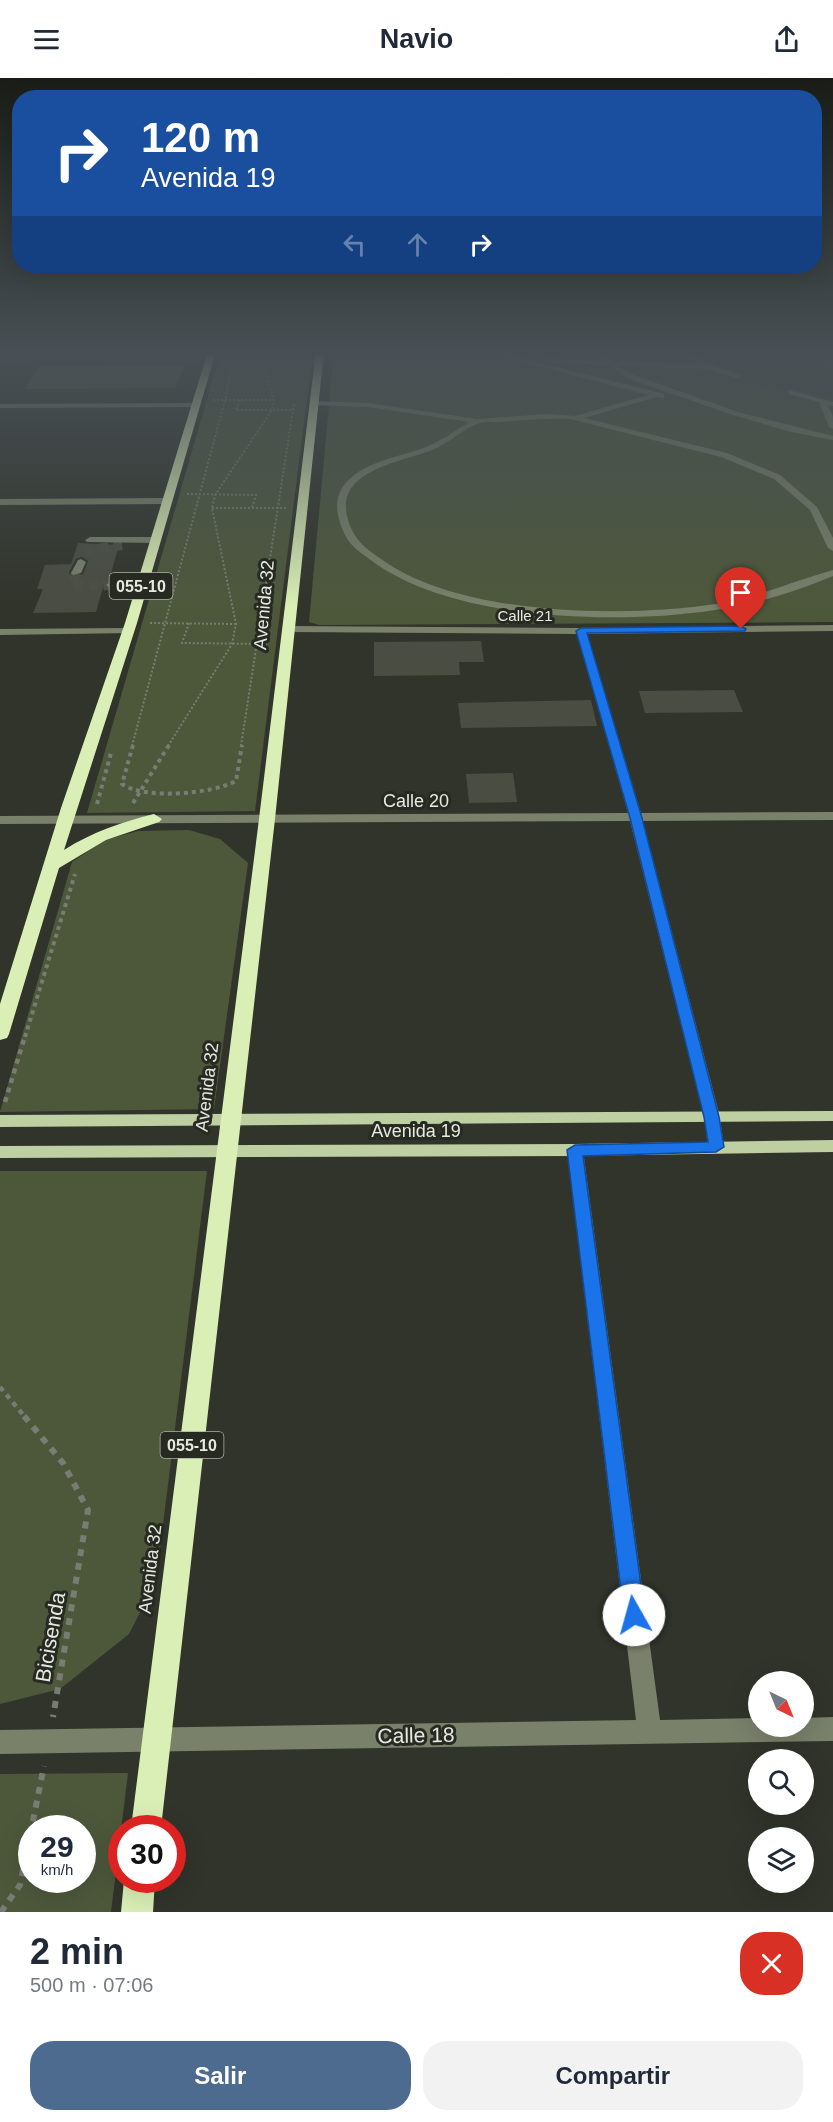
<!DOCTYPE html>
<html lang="es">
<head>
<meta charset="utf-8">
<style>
  :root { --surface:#fff; --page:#f2f2f3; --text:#1f2937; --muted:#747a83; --accent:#4c6b8f }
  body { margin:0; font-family:Arial,sans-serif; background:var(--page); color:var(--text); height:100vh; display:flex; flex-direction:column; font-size:22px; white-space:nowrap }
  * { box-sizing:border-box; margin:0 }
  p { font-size:20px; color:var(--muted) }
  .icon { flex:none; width:33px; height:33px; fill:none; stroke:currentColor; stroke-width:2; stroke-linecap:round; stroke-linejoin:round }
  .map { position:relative; height:1834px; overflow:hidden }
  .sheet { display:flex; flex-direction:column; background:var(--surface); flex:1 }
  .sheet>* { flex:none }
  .top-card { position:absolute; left:12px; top:12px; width:810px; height:183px; border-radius:24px; box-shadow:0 6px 24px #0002; background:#1a4fa0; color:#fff; overflow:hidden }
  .needle { width:39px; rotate:137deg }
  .controls { position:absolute; left:748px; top:1593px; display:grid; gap:12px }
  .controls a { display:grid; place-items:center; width:66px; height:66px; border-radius:50%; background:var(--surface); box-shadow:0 6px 24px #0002; font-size:30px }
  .speed { position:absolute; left:18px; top:1737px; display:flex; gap:12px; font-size:30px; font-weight:700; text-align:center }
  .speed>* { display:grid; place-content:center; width:78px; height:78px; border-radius:50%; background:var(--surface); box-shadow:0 6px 24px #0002; line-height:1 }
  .speed small { font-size:15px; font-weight:400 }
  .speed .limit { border:9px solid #d22; background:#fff; color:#111 }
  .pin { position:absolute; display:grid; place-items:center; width:51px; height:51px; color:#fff; margin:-62px -26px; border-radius:50% 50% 50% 0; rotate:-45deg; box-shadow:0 0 6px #0007 }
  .pin .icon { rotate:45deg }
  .me { position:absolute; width:66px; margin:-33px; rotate:353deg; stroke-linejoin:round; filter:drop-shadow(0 0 4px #0008) }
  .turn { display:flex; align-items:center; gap:21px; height:126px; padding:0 30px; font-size:27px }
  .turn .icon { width:78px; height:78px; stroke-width:2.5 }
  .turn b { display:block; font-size:42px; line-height:51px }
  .lanes { display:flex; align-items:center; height:57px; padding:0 30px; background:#0003; justify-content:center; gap:30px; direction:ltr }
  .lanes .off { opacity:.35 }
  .round { display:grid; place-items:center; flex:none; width:63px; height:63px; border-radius:24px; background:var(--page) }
  .head { display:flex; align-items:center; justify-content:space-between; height:102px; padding:0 30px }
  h1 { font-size:36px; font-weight:700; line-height:45px }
  .primary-button { display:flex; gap:12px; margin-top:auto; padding:12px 30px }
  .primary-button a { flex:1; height:69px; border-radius:24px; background:var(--accent); color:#fff; font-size:24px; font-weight:700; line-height:69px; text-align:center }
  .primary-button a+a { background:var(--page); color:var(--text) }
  header { display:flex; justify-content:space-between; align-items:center; height:78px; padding:0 30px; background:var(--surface); font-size:27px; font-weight:700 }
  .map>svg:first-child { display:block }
  .green { fill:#4d583b; fill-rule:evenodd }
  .building { fill:#494d42; fill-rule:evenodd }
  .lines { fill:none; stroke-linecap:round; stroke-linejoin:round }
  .minor-tunnel-far1 { stroke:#4b4f46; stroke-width:8; stroke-dasharray:8 4; stroke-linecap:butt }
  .minor-tunnel { stroke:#4b4f46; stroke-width:10; stroke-dasharray:10 5; stroke-linecap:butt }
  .path-far3 { stroke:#787c73; stroke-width:2; stroke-dasharray:2 2; stroke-linecap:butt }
  .path-far2 { stroke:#787c73; stroke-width:4; stroke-dasharray:4 4; stroke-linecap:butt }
  .path-far1 { stroke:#787c73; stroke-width:4.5; stroke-dasharray:5 5; stroke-linecap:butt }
  .path { stroke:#787c73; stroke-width:6; stroke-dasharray:7 7; stroke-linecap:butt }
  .minor { fill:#79816b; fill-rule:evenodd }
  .major { fill:#bed0a1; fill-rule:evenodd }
  .highway { fill:#daefb6; fill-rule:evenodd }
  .route { fill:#1a73e8; stroke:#114b97; stroke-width:1.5 }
  .labels { text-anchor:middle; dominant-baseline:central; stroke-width:6; stroke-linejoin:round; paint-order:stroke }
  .far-street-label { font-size:15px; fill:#e6e9e2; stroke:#262a20 }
  .shield { fill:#262a20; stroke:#acb0a8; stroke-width:1.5 }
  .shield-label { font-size:16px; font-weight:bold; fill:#e6e9e2 }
  .street-label { font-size:18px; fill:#e6e9e2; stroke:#262a20 }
  .near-street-label { font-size:21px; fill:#e6e9e2; stroke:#262a20 }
</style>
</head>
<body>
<header><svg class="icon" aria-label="menu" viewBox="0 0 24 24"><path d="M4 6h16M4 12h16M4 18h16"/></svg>Navio<svg class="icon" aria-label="share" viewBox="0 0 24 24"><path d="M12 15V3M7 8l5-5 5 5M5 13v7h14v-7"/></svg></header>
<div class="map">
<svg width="833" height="1834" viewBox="0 0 833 1834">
  <rect width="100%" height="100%" fill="#30342a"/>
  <!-- green -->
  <g class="green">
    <polygon points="221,273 313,273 255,733 87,735"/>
    <polygon points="334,273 833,273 833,544 319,547 309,544"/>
    <polygon points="184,287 175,310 25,311 39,288"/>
    <polygon points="189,752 220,761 248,785 214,1031 0,1034 72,784 105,762 138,753"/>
    <polygon points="0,1093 207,1093 156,1503 129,1556 60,1611 0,1626"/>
    <path d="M128 1695 111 1834H0V1696ZM32 1750H82V1802H32Z"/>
  </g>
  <!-- building -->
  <g class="building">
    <polygon points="690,273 775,273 806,284 833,288 833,322 790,310 787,313 743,299 742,296"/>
    <path d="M78 465 119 467 109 502 104 506 96 534 33 535 43 511H37L45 487 71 486ZM82 479 88 483 83 496 71 499 69 494 76 481Z"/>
    <polygon points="481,563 484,584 459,584 460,597 374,598 374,564"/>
    <polygon points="734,612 743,634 645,635 639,613"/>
    <polygon points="591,622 597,648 461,650 458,625"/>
    <polygon points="513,695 517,724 469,725 466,696"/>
  </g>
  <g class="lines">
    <!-- minor-tunnel-far1 -->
    <polyline class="minor-tunnel-far1" points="737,298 792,314"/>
    <!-- minor-tunnel -->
    <g class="minor-tunnel">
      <polyline points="84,473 122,467"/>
      <polyline points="76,495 72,508 111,507"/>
    </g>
    <!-- path-far3 -->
    <g class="path-far3">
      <polyline points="213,322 274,322"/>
      <polyline points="240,322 236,332 294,332"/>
      <polyline points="187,416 256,417 252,430"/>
      <polyline points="212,430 286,430"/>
      <polyline points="150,545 236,546"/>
      <polyline points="189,545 182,565 268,566"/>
      <polyline points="132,668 225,322 234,279 250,274 301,274"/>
      <polyline points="168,668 232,566 236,546 212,430 215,417 272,332 274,322 259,273"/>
      <polyline points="241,668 294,325"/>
    </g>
    <!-- path-far2 -->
    <g class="path-far2">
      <path d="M133 667 122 706C145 722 212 716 236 703L242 667"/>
      <polyline points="133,725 169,667"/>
      <polyline points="97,726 111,675"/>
      <polyline points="25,959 75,796"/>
    </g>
    <!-- path-far1 -->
    <g class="path-far1">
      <polyline points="5,1024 25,958"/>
      <polyline points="0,1309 25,1339"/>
    </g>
    <!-- path -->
    <g class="path">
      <polyline points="24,1338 63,1385 88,1432 53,1639"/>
      <polyline points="1,1834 20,1807 44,1688"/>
    </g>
    <!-- minor -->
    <g class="minor">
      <path d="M480 273H492L664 316V320L657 319 584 340 727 375 780 397 817 429 833 460V473L828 470 810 432 774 401 721 379 570 341C547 340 525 342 502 344 495 344 486 343 480 345 465 349 448 366 432 372 405 383 343 391 346 431 347 443 352 455 360 464 366 471 374 476 381 481 459 538 623 540 716 526 757 520 793 503 833 492V498C795 514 756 526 715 532 618 547 453 543 372 483 363 476 354 471 348 462 339 447 332 426 342 410 360 383 398 380 426 369 441 363 455 353 469 344L368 329 313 327H310V323L368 325 477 341 549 336 575 338 648 317Z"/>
      <polygon points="596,273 603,273 612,283 699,286 675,273 684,273 712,287 741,298 737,300 708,291 617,288 637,298 738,334 833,358 833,362 791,354 733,337 632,302 608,287 547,285 543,283 547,281 603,283"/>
      <polygon points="789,312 833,324 833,328 828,327 833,339 833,351 829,349 819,324 789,316"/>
      <polygon points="199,325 200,327 196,329 0,330 0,326"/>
      <polygon points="0,421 167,420 171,423 167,426 0,427"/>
      <polygon points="90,459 155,459 160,462 155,465 87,464 85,462"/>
      <polygon points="81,481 86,484 81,495 73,497 71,495 78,482"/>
      <polygon points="142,503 147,506 145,508 111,510 106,507 111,504"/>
      <polygon points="833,547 833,553 587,556 641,735 833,734 833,742 643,743 720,1039 724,1069 722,1073 710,1073 708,1069 704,1039 630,743 0,746 0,738 628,735 577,556 289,554 284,551 289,548 581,550"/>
      <polygon points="127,550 132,553 131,555 0,557 0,551"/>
      <polygon points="575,1066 581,1068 583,1072 660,1642 759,1640 759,1648 804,1648 804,1640 833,1639 833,1663 0,1676 0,1652 636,1642 567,1072 569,1068"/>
    </g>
    <!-- major -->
    <g class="major">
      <polygon points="833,1033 833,1043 0,1049 0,1037"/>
      <polygon points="833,1062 833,1074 575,1078 0,1080 0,1068 575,1066"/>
    </g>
    <!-- highway -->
    <g class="highway">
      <path d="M208 273H216L137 545 64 772C92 754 122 744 154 736L162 741 159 744 106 762 59 790 9 956 7 960 0 962V926L61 730 125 545Z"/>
      <polygon points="316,273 324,273 275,741 161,1750 131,1750 259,741"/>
      <polygon points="124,1802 155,1802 153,1834 121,1834"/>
    </g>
  </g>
  <!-- sky -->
  <linearGradient id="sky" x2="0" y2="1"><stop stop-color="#1a1d17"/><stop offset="0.52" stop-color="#485055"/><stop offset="1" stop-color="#485055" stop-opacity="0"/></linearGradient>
  <rect width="833" height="530" fill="url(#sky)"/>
  <!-- route -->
  <polygon class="route" points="741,548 746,551 745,553 587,555 642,740 719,1039 724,1069 716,1074 583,1078 645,1537 642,1544 634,1547 627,1544 624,1537 567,1072 575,1067 708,1064 704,1039 630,740 576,553 581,550"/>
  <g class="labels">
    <!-- far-street labels -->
    <g class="far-street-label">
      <text x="525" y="537">Calle 21</text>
    </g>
    <!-- shield labels -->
    <g class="shield">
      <rect x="109.5" y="495" width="63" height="26" rx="4.5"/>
      <rect x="160.5" y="1354" width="63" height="26" rx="4.5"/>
    </g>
    <g class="shield-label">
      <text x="141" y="508">055-10</text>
      <text x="192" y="1367">055-10</text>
    </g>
    <!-- street labels -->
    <g class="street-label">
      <text transform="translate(264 527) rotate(-85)">Avenida 32</text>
      <text x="416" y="723">Calle 20</text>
      <text transform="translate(207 1009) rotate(-83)">Avenida 32</text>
      <text x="416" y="1053">Avenida 19</text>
      <text transform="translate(150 1491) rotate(-83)">Avenida 32</text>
    </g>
    <!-- near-street labels -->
    <g class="near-street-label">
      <text transform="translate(50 1559) rotate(-80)">Bicisenda</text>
      <text transform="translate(416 1657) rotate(-1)">Calle 18</text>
    </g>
  </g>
</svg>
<div class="controls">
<a><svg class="needle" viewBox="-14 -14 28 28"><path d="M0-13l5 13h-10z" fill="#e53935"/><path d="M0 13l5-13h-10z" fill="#747a83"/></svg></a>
<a><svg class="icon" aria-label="search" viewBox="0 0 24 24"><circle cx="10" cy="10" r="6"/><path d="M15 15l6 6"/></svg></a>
<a><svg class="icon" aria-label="layers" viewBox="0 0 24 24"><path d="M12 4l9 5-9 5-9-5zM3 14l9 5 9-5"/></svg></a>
</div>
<div class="speed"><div>29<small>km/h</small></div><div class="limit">30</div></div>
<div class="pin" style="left:741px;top:551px;background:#d93025"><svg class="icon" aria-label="arrive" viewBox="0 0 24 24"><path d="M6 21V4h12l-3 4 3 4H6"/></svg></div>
<svg class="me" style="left:634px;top:1537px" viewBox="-20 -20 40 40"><circle r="19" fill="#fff"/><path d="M0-13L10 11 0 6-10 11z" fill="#1a73e8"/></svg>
<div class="top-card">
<div class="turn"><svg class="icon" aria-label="right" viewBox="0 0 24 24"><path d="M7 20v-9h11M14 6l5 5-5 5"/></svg><div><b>120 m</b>Avenida 19</div></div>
<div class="lanes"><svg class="icon off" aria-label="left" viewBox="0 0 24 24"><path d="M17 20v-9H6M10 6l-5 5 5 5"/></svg><svg class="icon off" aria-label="ahead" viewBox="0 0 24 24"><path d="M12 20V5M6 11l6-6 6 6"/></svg><svg class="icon" aria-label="right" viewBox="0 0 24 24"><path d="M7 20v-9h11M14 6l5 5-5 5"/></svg></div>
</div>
</div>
<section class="sheet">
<div class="head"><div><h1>2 min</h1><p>500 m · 07:06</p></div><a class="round" style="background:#d93025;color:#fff"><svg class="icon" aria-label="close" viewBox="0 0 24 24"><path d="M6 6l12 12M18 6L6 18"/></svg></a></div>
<div class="primary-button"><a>Salir</a><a>Compartir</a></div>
</section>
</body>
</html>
